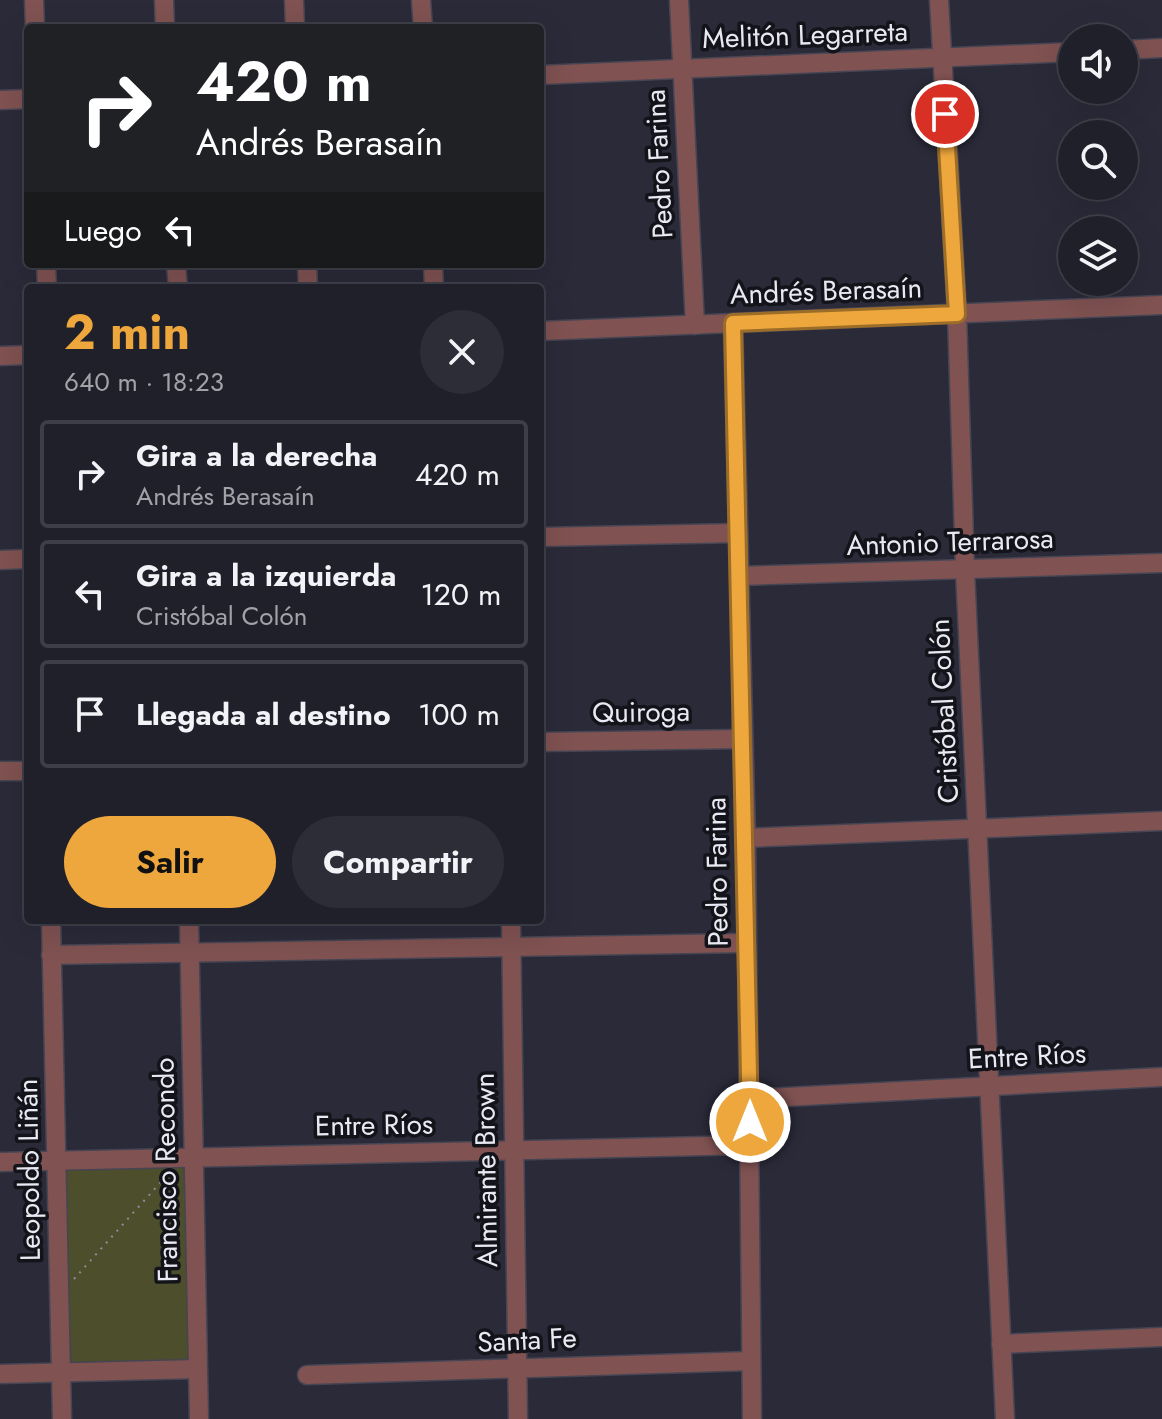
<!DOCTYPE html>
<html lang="es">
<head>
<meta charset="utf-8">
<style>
  :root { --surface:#20202b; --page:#2d2d37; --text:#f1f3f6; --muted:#a2a3a9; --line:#3d3e47; --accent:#eea73d }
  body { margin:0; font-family:Jost,sans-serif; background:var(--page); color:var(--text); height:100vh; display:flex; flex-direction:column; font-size:30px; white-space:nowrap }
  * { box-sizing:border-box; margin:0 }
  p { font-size:26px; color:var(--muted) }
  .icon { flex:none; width:44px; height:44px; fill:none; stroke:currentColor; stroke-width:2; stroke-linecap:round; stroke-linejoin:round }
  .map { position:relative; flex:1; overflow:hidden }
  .side { position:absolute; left:24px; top:284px; width:520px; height:640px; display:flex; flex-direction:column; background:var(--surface); border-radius:8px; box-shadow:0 8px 32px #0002,0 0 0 2px var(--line) }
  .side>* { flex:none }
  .top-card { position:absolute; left:24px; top:24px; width:520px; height:244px; border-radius:8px; box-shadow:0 8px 32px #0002,0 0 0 2px var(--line); background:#202124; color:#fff; overflow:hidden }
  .controls { position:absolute; left:1058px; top:24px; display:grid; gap:16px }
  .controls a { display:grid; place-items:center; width:80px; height:80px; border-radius:50%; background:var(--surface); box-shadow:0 8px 32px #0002,0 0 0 2px var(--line); font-size:40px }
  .pin { position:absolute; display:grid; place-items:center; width:68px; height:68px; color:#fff; margin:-34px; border:4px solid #fff; border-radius:50%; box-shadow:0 2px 8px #0007 }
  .me { position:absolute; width:88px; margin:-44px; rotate:0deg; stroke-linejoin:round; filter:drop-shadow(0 0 6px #0008) }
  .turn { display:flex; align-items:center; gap:28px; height:168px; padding:0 40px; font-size:36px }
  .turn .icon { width:104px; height:104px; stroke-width:2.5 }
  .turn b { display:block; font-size:56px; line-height:68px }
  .then { display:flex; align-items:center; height:76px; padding:0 40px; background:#0003; gap:16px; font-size:30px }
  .round { display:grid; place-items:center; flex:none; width:84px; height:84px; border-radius:42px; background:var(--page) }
  .headline { display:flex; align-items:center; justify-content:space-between; height:136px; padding:0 40px }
  h1 { font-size:48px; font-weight:700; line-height:60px; color:var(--accent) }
  .cta { display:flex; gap:16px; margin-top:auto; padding:16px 40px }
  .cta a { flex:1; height:92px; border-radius:48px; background:var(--accent); color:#111; font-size:32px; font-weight:700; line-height:92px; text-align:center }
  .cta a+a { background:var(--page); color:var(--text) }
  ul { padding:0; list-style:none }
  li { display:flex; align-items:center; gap:24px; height:108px; margin:0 16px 12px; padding:0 24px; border:4px solid var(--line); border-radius:8px }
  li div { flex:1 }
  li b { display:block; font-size:30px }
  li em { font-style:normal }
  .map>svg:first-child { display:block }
  .green { fill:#4c4e2c }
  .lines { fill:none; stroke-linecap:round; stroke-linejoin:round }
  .minor-casing { stroke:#454553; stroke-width:21 }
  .path { stroke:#8d8d99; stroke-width:2; stroke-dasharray:2 6; stroke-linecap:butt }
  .minor { stroke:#805252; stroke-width:18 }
  .route-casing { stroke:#9b6d28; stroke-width:20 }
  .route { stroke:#eea73d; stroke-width:14 }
  .labels { text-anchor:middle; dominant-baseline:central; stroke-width:7; stroke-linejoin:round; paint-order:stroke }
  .street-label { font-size:28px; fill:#e9e9f3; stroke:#13131a }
</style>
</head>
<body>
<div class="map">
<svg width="1162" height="1419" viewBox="0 0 1162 1419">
  <rect width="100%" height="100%" fill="#2a2a39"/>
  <!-- green -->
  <polygon class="green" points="184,1164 190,1361 71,1365 65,1167"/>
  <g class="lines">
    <defs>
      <g id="minor">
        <polyline points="34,0 35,28"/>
        <polyline points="164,0 165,28"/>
        <polyline points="294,0 295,28"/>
        <polyline points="421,0 423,28"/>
        <polyline points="679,0 695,325"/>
        <polyline points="939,0 957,314 965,570 1005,1419"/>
        <polyline points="1124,50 1162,48"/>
        <polyline points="540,75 1072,52"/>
        <polyline points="0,100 28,99"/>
        <polyline points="46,264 47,288"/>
        <polyline points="176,264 178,288"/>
        <polyline points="307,264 308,288"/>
        <polyline points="433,264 434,288"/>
        <polyline points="733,323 746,838 752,1419"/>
        <polyline points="540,331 1162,305"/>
        <polyline points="0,356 28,355"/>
        <polyline points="540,537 738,533"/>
        <polyline points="0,560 28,559"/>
        <polyline points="739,576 1162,563"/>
        <polyline points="540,742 742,739"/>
        <polyline points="0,771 28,771"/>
        <polyline points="746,838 1162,821"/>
        <polyline points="51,920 62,1419"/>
        <polyline points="189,920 199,1419"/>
        <polyline points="511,920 518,1419"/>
        <polyline points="51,955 746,943"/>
        <polyline points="750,1099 1162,1077"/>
        <polyline points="0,1162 749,1145"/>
        <polyline points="1001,1344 1162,1337"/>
        <polyline points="0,1374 198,1369"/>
        <polyline points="307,1375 751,1361"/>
      </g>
    </defs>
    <!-- minor casing -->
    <use href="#minor" class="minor-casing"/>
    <!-- path -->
    <polyline class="path" points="74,1279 168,1174"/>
    <!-- minor -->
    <use href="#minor" class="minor"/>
  </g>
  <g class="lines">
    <defs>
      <polyline id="route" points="750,1122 733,323 957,314 945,114"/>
    </defs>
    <!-- route casing -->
    <use href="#route" class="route-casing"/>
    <!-- route -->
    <use href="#route" class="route"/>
  </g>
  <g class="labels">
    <!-- street labels -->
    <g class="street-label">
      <text transform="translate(805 35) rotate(-2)">Melitón Legarreta</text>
      <text transform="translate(659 164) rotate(-93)">Pedro Farina</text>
      <text transform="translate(826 291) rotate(-2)">Andrés Berasaín</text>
      <text transform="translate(950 542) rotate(-2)">Antonio Terrarosa</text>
      <text transform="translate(944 711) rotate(-93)">Cristóbal Colón</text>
      <text transform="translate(641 712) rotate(-1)">Quiroga</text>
      <text transform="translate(717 872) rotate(-91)">Pedro Farina</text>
      <text transform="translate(1027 1056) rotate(-3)">Entre Ríos</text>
      <text transform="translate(374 1125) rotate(-1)">Entre Ríos</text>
      <text transform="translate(29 1170) rotate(-91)">Leopoldo Liñán</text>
      <text transform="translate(166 1170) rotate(-91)">Francisco Recondo</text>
      <text transform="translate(486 1170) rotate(-91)">Almirante Brown</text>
      <text transform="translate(527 1340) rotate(-3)">Santa Fe</text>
    </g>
  </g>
</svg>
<div class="controls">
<a><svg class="icon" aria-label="sound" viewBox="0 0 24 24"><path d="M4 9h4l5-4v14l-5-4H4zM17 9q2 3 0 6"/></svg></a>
<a><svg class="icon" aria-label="search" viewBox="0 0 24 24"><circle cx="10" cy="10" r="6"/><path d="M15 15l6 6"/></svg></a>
<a><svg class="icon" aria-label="layers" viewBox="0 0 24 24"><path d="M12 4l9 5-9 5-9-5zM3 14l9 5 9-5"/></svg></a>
</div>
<div class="pin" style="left:945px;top:114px;background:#d93025"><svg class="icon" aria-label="arrive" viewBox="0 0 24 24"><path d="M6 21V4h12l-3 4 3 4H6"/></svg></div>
<svg class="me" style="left:750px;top:1122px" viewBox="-20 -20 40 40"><circle r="17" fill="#eea73d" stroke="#fff" stroke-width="3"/><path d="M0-11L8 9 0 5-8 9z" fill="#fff"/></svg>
<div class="top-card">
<div class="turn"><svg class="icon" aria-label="right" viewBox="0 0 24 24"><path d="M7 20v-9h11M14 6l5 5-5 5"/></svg><div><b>420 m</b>Andrés Berasaín</div></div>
<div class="then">Luego<svg class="icon" aria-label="left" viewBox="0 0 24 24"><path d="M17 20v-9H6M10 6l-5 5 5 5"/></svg></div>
</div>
<section class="side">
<div class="headline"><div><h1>2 min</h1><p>640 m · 18:23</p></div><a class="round"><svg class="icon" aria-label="close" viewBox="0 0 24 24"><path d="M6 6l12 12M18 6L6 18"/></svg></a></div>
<ul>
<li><svg class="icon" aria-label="right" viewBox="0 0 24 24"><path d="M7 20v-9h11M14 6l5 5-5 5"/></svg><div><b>Gira a la derecha</b><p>Andrés Berasaín</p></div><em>420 m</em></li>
<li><svg class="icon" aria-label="left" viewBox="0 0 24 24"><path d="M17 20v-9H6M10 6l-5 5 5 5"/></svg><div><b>Gira a la izquierda</b><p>Cristóbal Colón</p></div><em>120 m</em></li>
<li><svg class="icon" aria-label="arrive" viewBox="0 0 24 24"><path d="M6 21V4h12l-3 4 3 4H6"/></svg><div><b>Llegada al destino</b></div><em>100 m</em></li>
</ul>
<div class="cta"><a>Salir</a><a>Compartir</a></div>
</section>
</div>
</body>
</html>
